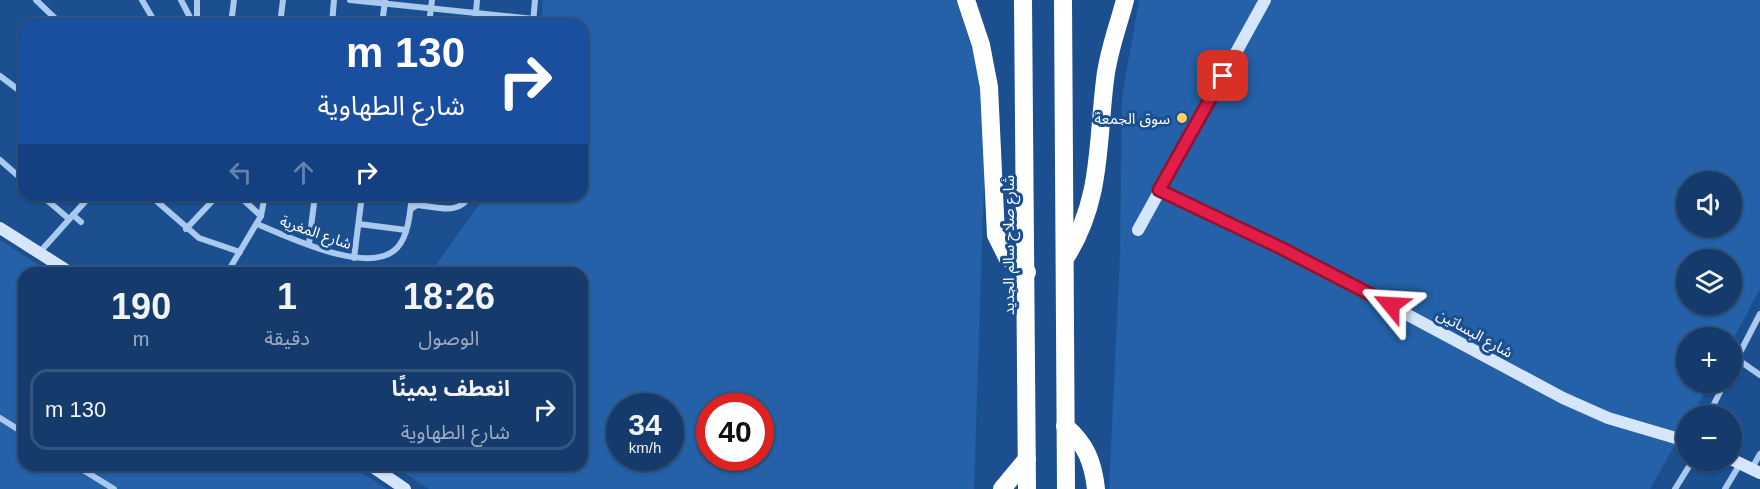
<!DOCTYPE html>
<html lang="ar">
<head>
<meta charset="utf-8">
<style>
  :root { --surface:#143b6b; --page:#214673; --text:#f1f3f6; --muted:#9dadc1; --line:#33557e }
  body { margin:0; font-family:Arial,"Noto Sans Arabic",sans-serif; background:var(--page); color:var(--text); direction:rtl; height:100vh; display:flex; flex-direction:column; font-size:22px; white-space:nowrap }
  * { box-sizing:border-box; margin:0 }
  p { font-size:20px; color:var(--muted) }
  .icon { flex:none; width:33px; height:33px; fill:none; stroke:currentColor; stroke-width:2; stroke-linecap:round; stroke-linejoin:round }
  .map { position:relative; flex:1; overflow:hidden; direction:ltr }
  .drawer { position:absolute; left:18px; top:267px; width:570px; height:204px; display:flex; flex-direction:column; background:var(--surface); border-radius:18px; box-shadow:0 2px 4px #0004,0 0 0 2px var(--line); direction:rtl }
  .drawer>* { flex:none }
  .hud { position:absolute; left:18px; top:18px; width:570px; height:183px; border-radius:18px; box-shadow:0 2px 4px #0004,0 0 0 2px var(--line); direction:rtl; background:#1a4fa0; color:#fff; overflow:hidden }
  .controls { position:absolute; left:1676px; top:171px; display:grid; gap:12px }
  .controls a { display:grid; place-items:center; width:66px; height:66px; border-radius:50%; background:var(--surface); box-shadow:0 2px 4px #0004,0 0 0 2px var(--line); font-size:30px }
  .speed { position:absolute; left:606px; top:393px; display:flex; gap:12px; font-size:30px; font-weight:700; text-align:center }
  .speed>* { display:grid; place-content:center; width:78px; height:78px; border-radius:50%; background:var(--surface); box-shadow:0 2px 4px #0004,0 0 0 2px var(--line); line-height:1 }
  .speed small { font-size:15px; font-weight:400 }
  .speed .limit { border:9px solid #d22; background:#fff; color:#111 }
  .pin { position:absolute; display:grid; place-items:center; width:51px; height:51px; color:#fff; margin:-26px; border-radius:12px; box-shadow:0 3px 9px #0006 }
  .me { position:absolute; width:66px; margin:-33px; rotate:297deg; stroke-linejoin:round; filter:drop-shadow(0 0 4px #0008) }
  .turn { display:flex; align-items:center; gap:21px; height:126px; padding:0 24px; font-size:27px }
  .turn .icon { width:78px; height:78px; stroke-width:2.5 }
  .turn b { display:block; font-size:42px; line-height:51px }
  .lanes { display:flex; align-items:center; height:57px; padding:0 24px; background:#0003; justify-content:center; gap:30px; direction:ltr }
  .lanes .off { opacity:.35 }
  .eta { display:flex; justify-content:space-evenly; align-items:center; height:102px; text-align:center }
  .eta b { font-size:36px; font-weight:600; line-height:42px }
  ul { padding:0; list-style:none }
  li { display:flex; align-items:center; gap:18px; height:81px; margin:0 12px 9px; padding:0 12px; border:3px solid var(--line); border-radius:18px }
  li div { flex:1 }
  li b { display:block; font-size:22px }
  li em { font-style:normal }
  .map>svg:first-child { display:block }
  .green { fill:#2461a8; fill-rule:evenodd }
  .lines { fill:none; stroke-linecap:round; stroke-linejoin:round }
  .street { stroke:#a9c9ee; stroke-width:6 }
  .secondary { stroke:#d6e6fa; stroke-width:12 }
  .highway { stroke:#fff; stroke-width:18 }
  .route-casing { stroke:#92132f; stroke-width:15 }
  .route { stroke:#e11d48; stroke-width:10 }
  .poi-dot { fill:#ffd166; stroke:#1b4f8f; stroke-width:2 }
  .labels { text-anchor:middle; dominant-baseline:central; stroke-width:6; stroke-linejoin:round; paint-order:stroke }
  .poi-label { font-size:15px; fill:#fff; stroke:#1b4f8f; text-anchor:end }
  .street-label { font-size:15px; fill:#fff; stroke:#1b4f8f }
</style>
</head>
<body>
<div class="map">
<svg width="1760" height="489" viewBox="0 0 1760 489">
  <rect width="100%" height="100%" fill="#1b4f8f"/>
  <!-- green -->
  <g class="green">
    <path d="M543 0H956L979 70 985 152 974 489H429L393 465H582V273H430L486 195H582V24H541ZM620 406H670V458H620ZM710 406H760V458H710Z"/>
    <path d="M1139 0H1760V289L1731 343V338H1686V382L1710 383 1692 415 1686 416V425L1650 489H1109L1120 256 1122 97ZM1686 182H1731V226H1686ZM1686 260H1731V304H1686Z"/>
    <polygon points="0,240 51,273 24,273 24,465 350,465 387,489 0,489"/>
  </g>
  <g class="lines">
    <!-- street -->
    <g class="street">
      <polyline points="36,0 61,24"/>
      <polyline points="142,0 156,24"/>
      <polyline points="181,0 193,23"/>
      <polyline points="197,0 197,24"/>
      <polyline points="350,0 534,19"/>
      <polyline points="231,24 234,0"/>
      <polyline points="280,24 283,0"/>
      <polyline points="332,24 334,0"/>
      <polyline points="382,24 385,1"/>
      <polyline points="429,24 432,0"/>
      <polyline points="475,24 477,0"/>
      <polyline points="533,24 535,0"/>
      <polyline points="0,76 24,94"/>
      <polyline points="0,160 24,181"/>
      <polyline points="41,195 69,219"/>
      <polyline points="122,195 138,195"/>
      <polyline points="145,195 153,198 199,238 240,252"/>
      <polyline points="238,195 261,216"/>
      <path d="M411 209 417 205C439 207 458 216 471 195"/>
      <polyline points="73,215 81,222"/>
      <path d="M257 224C287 236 369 277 397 248 409 235 410 212 412 195"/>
      <polyline points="359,224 406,230"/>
      <polyline points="186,229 218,195"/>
      <polyline points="309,244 315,195"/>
      <polyline points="39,253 91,195"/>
      <polyline points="354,258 362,195"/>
      <polyline points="227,273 261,216 265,195"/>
      <polyline points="1737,359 1760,375"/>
      <polyline points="1731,370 1760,314"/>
      <polyline points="1708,416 1725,382"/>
      <polyline points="0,418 24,433"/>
      <polyline points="75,465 114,489"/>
      <polyline points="1752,468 1760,454"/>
      <polyline points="1675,489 1693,460"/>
      <polyline points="1725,489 1740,464"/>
    </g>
    <!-- secondary -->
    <g class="secondary">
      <polyline points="1159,190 1281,247 1563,398 1608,418 1686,441"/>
      <polyline points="0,228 71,273"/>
      <polyline points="1138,230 1265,0"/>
      <polyline points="1731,459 1760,473"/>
      <polyline points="370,465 405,489"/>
    </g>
    <!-- highway -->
    <g class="highway">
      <polyline points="966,0 981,45 989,87 996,235 1007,257 1027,272"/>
      <polyline points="1023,0 1027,489"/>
      <polyline points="1063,0 1066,489"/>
      <path d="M1066 257C1102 200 1097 144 1105 80 1108 52 1118 27 1125 0"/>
      <path d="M1065 426C1086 444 1093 462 1096 489"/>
      <polyline points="1002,489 1027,459"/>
    </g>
  </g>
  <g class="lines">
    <defs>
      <polyline id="route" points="1223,76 1159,190 1281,248 1391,305"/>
    </defs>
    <!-- route casing -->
    <use href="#route" class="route-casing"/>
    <!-- route -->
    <use href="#route" class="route"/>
  </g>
  <!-- markers -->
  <circle class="poi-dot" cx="1182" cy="118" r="6"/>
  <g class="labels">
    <!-- poi labels -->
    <g class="poi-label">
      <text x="1170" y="118">سوق الجمعة</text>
    </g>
    <!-- street labels -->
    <g class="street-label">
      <text transform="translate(316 232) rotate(19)">شارع المغرية</text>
      <text transform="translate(1008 245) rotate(-90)">شارع صلاح سالم الجديد</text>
      <text transform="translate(1475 333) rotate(29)">شارع البساتين</text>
    </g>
  </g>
</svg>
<div class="controls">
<a><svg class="icon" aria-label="sound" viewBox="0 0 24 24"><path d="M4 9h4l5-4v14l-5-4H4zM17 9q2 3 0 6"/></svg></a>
<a><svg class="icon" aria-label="layers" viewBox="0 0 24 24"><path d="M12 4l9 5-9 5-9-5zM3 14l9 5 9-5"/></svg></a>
<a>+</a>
<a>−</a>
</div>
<div class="speed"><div>34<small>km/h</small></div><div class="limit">40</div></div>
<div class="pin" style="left:1223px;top:76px;background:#d93025"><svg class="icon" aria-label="arrive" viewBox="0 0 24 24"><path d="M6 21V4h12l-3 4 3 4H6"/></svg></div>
<svg class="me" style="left:1391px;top:305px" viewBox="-20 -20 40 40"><path d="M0-17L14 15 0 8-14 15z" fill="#e11d48" stroke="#fff" stroke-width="4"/></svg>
<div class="hud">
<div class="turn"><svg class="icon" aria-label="right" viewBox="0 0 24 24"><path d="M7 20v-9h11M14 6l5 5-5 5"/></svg><div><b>130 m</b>شارع الطهاوية</div></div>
<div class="lanes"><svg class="icon off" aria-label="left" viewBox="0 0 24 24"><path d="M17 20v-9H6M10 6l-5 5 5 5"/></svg><svg class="icon off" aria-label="ahead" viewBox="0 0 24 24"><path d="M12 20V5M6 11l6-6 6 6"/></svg><svg class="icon" aria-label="right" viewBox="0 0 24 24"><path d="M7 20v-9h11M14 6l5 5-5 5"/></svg></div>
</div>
<section class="drawer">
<div class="eta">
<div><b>18:26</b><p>الوصول</p></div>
<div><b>1</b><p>دقيقة</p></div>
<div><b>190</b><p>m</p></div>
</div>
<ul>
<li><svg class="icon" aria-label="right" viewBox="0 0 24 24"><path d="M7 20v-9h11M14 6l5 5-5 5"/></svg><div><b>انعطف يمينًا</b><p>شارع الطهاوية</p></div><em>130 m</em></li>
</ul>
</section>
</div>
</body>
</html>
